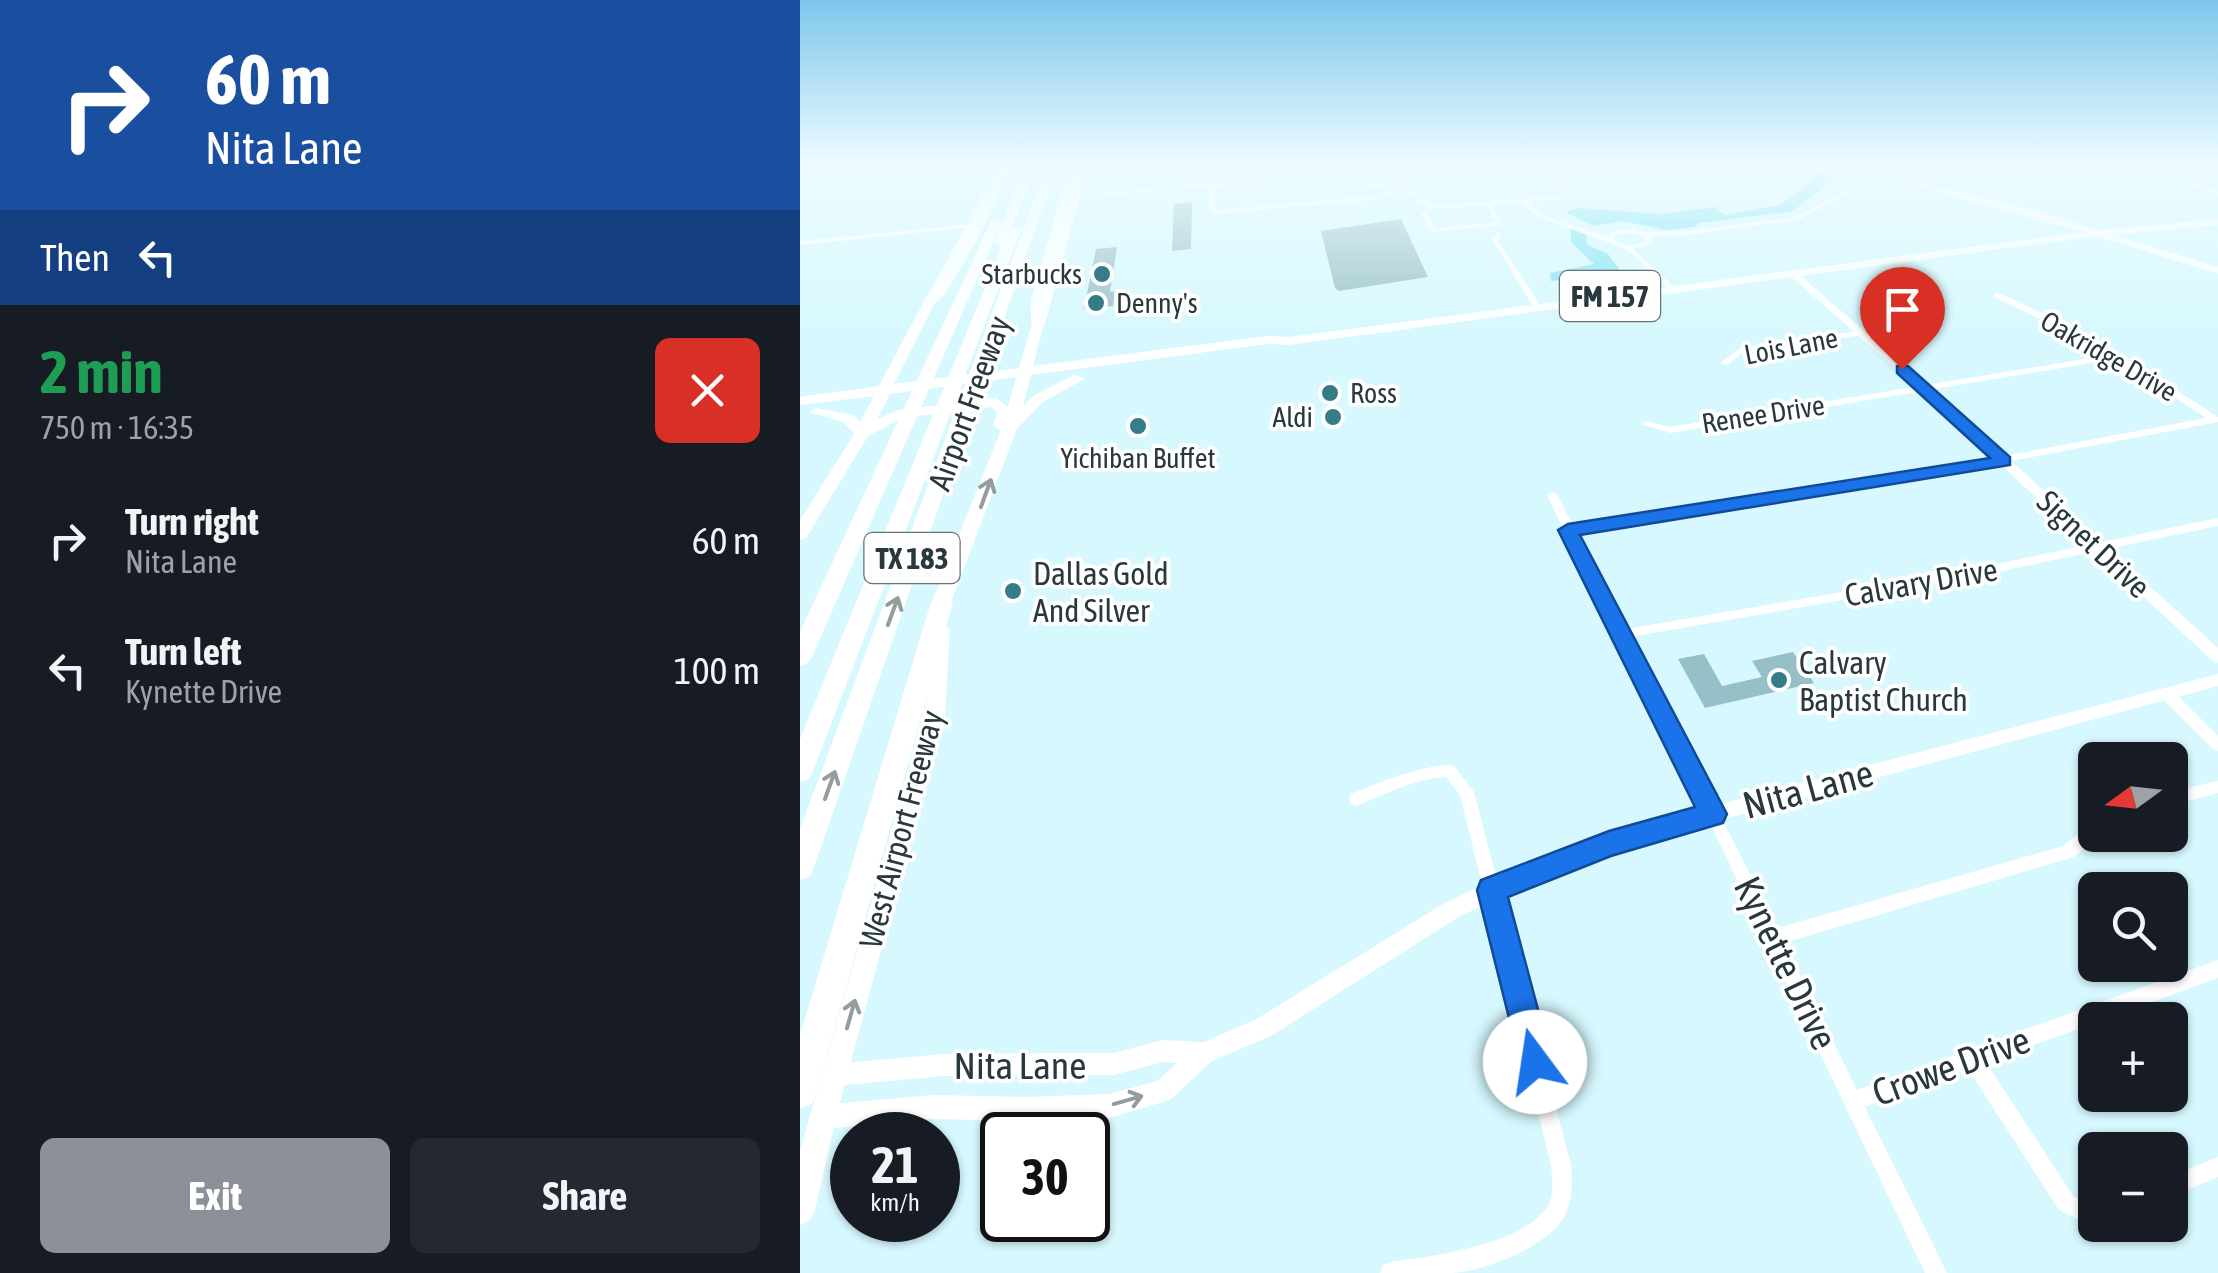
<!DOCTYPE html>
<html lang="en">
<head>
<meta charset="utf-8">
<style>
  :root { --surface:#171b24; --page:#242831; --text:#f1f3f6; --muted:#9ea1a6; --accent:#8c9099 }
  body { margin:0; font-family:"Asap Condensed",sans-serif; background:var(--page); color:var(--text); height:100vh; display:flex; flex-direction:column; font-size:38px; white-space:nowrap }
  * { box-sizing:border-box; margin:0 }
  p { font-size:32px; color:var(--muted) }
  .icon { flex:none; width:55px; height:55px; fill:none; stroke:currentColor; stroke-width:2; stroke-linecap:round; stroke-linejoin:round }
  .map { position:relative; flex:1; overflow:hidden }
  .panel { display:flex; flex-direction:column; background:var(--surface); width:800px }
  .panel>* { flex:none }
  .guide { background:#1a4fa0; color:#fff; overflow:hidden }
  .needle { width:65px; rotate:255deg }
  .fabs { position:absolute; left:1278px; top:742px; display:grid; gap:20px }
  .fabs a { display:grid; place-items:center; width:110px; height:110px; border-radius:15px; background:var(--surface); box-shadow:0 2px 8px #0004; font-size:50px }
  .speed { position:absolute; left:30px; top:1112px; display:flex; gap:20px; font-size:50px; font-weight:700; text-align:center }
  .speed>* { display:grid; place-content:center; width:130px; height:130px; border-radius:50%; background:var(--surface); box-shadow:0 2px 8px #0004; line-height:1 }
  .speed small { font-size:25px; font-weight:400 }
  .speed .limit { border:5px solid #111; border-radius:15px; background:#fff; color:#111 }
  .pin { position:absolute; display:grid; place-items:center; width:85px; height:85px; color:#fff; margin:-102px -42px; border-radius:50% 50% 50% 0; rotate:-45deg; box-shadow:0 0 10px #0007 }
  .pin .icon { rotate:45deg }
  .me { position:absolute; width:110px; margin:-55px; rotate:346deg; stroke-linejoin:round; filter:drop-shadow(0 0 8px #0008) }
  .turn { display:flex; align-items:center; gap:35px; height:210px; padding:0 40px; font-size:45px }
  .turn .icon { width:130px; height:130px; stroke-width:2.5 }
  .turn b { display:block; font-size:70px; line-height:85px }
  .then { display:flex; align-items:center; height:95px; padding:0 40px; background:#0003; gap:20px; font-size:38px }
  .round { display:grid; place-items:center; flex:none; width:105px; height:105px; border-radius:15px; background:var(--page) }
  .head { display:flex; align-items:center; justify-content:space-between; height:170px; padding:0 40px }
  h1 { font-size:60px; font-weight:700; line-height:75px; color:#1e9e55 }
  .button { display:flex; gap:20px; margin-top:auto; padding:20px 40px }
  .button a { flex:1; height:115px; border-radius:15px; background:var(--accent); color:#fff; font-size:40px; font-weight:700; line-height:115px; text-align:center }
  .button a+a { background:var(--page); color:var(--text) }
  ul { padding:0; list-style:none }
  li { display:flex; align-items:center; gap:30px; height:130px; padding:0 40px }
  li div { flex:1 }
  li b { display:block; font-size:38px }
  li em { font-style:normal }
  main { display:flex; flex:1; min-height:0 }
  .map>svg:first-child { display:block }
  .water { fill:#7fe2f3 }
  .building { fill:#97bfc7 }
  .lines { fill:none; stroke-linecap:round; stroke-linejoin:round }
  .minor { fill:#fff; fill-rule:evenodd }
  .tertiary { fill:#fff; fill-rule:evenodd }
  .secondary { fill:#fff; fill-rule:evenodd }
  .primary { fill:#fff; fill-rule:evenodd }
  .motorway { fill:#fff; fill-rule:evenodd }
  .oneway { stroke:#949c9e }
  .route { fill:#1a73e8; stroke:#114b97; stroke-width:2.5 }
  .poi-dot { fill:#367c88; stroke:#fefefe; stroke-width:4 }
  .labels { text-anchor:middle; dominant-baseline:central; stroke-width:8; stroke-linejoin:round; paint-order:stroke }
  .far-poi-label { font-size:28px; fill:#28383c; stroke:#fefefe; text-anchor:end }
  .far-street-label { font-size:28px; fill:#28383c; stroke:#fefefe }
  .shield { fill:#fefefe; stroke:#687376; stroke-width:2.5 }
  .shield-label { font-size:30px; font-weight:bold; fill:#28383c }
  .street-label { font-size:32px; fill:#28383c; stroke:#fefefe }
  .poi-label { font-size:32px; fill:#28383c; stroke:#fefefe; text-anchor:start }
  .near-street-label { font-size:38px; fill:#28383c; stroke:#fefefe }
</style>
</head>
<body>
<main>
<section class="panel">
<div class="guide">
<div class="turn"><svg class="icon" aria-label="right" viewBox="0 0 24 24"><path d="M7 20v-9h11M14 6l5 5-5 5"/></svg><div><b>60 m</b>Nita Lane</div></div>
<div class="then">Then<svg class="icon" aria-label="left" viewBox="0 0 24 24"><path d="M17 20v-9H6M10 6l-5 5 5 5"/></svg></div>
</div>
<div class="head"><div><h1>2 min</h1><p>750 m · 16:35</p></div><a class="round" style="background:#d93025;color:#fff"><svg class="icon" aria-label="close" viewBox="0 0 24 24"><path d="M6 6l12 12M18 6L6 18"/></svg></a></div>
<ul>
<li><svg class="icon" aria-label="right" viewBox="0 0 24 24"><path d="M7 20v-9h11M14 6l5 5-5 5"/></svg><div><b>Turn right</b><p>Nita Lane</p></div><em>60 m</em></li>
<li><svg class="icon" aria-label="left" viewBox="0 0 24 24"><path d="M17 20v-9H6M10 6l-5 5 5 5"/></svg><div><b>Turn left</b><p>Kynette Drive</p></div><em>100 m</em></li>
</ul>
<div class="button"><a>Exit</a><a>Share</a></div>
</section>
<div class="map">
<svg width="1418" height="1273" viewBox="0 0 1418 1273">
  <rect width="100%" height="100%" fill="#d6f8fe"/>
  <!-- water -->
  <g class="water">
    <polygon points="1015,173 1036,178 993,211 899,223 895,227 866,230 822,221 794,226 765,212 780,208 863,214 915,207 925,215 980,205 1016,177"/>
    <polygon points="771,229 786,233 787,245 808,254 822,273 751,281 750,273 794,264 771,242"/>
  </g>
  <!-- building -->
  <g class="building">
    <polygon points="392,202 391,249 372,251 374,204"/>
    <polygon points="601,219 628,277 539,291 535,288 521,231"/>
    <polygon points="317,247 310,292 315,291 313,306 284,309 296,249"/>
    <polygon points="993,652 1014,683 905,708 878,659 904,654 922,686 962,677 952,661"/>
  </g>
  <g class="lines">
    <!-- minor -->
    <g class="minor">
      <polygon points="421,163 427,163 430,166 490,163 429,170"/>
      <path d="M555 163H564L542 170 538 175 546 180 609 187 630 203 643 205 717 199 720 197 724 199 766 195 745 171 674 178 640 163H648L675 174 743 168 739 163H745L758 178 825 172 823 175 760 182 772 198 728 202 742 215 806 236 816 230 833 229 843 232 887 231 995 217 1079 173 1084 174 999 220 887 235 851 236 852 244 833 249 873 286 874 288 870 290 826 249 738 217 721 203 692 205 702 225 633 232 630 230 621 214 628 206 605 190 581 199 413 214 410 212 408 187 276 198 273 196 411 182 533 173 538 168ZM534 177 544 184 596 189 580 195 416 210 414 187ZM686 205 696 222 635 228 627 214 634 207 643 209ZM832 233 845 237 846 242 829 246 812 239 818 234Z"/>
      <polygon points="172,224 175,226 174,227 0,245 0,241"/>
      <polygon points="698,232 701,234 698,240 741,306 740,308 734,308 692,240"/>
      <polygon points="1194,293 1200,293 1300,341 1418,417 1418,422 1061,489 995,495 776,532 826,629 1153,573 1418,518 1418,526 1153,581 830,637 977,928 1263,846 1290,824 1295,822 1295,835 1299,835 1274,857 984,943 1057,1090 1163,1052 1171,1047 1174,1048 1418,960 1418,978 1302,1020 1295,1020 1295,1023 1186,1062 1273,1196 1295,1206 1295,1225 1301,1225 1295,1227 1259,1210 1168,1069 1065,1107 1147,1273 1125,1273 908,819 766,533 762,530 763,528 747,495 752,492 756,493 773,525 995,489 1061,483 1406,418 1316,359 870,433 841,424 846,421 870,427 1309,355 1294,345 1194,297"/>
      <polygon points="1060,331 1063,331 1063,335 942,353 927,365 920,363 940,348"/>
      <polygon points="1368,690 1373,691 1418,736 1418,751 1413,749 1363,699 1361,695 1363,691"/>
      <path d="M650 765 655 767 674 792 771 1165C772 1184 773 1202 763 1219 744 1248 685 1271 652 1273 628 1273 604 1273 580 1273L583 1265 591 1262C633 1256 726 1245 749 1204 754 1193 752 1177 751 1165L660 795 646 777C614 779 586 794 556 806L551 804 549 799 551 794C583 781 615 767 650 765Z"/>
      <polygon points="1418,781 1418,793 1370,806 1370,792"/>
      <polygon points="1418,1157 1418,1177 1370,1197 1370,1177"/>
    </g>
    <!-- tertiary -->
    <g class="tertiary">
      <polygon points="1101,163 1110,163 1083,175 1077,174"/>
      <polygon points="1337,163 1346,163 1418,191 1418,196"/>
      <polygon points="988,270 994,270 1128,386 1418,648 1418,663 1413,661 1120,390 988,274"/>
      <polygon points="1418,674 1418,686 913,822 735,879 657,918 471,1036 412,1061 371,1099 363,1102 309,1118 225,1121 132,1119 22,1129 14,1125 10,1117 14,1109 22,1105 132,1095 225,1097 309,1094 357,1081 377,1063 363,1062 314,1075 144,1076 34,1086 26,1083 23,1075 26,1067 34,1064 144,1054 314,1053 363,1040 404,1042 455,1020 643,904 731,862 913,806"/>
    </g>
    <!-- secondary -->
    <g class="secondary">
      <polygon points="200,163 208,163 136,299 127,301 126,299"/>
      <polygon points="281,163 289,163 245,324 235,326 233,324"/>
      <polygon points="141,623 150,629 145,714 36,1117 15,1210 10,1220 0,1225 0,1151 125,714 132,629"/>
    </g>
    <!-- primary -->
    <path class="primary" d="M1029 163H1045L1242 212 1298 230 1418 219V225L1314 235 1418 267V274L1297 236 489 345 468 344 231 375 223 406 233 396 274 375 286 378 243 402 217 429 149 607H135L132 602 201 430 193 426 197 413 192 407 102 418 68 436 6 538 0 540V520L54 434 43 422 9 412 16 408 53 415 60 422 74 396 0 405V397L79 386 125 299 131 295 137 299 94 384 219 368 232 324 238 320 244 324 233 366 468 336 489 337 1283 232ZM216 377 208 407 196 398 98 410 77 419 90 394Z"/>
    <!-- motorway -->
    <g class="motorway">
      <path d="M204 163H214L179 237 144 296 136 302H126L124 299C160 263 181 209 204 163Z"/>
      <polygon points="227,163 237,163 212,227 221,230 13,771 9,779 0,782 0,739 202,246 194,243"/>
      <polygon points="248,163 258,163 14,867 10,876 0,880 0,829"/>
      <polygon points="270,163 280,163 245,300 245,324 238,328 231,324 231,300"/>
      <polygon points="192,219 202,222 12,657 8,663 0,666 0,632"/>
      <polygon points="142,594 153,602 17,1092 12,1104 0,1109 0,1035 131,602"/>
    </g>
  </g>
  <!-- one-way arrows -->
  <defs><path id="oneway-shaft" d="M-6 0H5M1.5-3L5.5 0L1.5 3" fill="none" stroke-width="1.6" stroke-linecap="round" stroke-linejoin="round" transform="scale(2.5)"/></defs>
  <g class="oneway">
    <use href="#oneway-shaft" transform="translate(186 493) rotate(-70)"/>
    <use href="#oneway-shaft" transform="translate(93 611) rotate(-70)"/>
    <use href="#oneway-shaft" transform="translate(30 785) rotate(-70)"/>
    <use href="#oneway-shaft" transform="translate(51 1014) rotate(-74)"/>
    <use href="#oneway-shaft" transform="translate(328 1100) rotate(-16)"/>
  </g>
  <!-- sky -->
  <linearGradient id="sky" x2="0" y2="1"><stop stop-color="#7ec6ec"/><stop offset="0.48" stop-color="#edfcff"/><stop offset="1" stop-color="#edfcff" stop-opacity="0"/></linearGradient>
  <rect width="1418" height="341" fill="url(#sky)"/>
  <!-- route -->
  <polygon class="route" points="1097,366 1108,366 1210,457 1210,465 780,535 927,814 923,823 811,856 708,897 752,1062 747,1074 735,1079 723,1074 677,890 681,880 809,831 895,807 758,530 768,524 1190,458 1097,373"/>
  <!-- markers -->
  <g class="poi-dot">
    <circle cx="302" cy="274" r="10"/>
    <circle cx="296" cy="303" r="10"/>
    <circle cx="530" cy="393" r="10"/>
    <circle cx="533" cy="417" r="10"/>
    <circle cx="338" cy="426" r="10"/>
    <circle cx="213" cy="591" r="10"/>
    <circle cx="979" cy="680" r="10"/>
  </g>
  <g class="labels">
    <!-- far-poi labels -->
    <g class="far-poi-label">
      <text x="282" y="274">Starbucks</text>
      <text x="316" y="303" text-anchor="start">Denny's</text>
      <text x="550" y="393" text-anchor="start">Ross</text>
      <text x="513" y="417">Aldi</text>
      <text x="338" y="458" text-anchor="middle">Yichiban Buffet</text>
    </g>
    <!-- far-street labels -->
    <g class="far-street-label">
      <text transform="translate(991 346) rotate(-11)">Lois Lane</text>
      <text transform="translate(1309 356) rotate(30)">Oakridge Drive</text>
      <text transform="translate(963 414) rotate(-9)">Renee Drive</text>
    </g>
    <!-- shield labels -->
    <g class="shield">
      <rect x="760" y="271" width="100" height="50" rx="8"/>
      <rect x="64.5" y="533" width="95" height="50" rx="8"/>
    </g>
    <g class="shield-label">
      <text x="810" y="296">FM 157</text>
      <text x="112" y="558">TX 183</text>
    </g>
    <!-- street labels -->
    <g class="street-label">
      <text transform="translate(169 403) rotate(-70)">Airport Freeway</text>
      <text transform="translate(1294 544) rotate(43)">Signet Drive</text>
      <text transform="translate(1121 582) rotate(-10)">Calvary Drive</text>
      <text transform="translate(101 829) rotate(-75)">West Airport Freeway</text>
    </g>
    <!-- poi labels -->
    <g class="poi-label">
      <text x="233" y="573">Dallas Gold<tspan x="233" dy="37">And Silver</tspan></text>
      <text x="999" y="662">Calvary<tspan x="999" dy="37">Baptist Church</tspan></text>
    </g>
    <!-- near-street labels -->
    <g class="near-street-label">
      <text transform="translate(1008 789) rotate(-15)">Nita Lane</text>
      <text transform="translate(986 963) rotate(64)">Kynette Drive</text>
      <text x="220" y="1065">Nita Lane</text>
      <text transform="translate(1151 1066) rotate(-20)">Crowe Drive</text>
    </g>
  </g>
</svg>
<div class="fabs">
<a><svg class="needle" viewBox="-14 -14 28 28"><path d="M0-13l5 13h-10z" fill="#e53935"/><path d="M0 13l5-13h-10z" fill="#9ea1a6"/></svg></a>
<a><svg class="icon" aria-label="search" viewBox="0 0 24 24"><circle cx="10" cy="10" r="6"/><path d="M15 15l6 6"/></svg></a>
<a>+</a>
<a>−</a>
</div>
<div class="speed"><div>21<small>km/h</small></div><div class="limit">30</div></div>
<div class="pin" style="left:1102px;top:369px;background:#d93025"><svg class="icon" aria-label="arrive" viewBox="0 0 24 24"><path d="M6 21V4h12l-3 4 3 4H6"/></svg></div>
<svg class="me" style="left:735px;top:1062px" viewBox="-20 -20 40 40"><circle r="19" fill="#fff"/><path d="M0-13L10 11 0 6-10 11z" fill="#1a73e8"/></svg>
</div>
</main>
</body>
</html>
